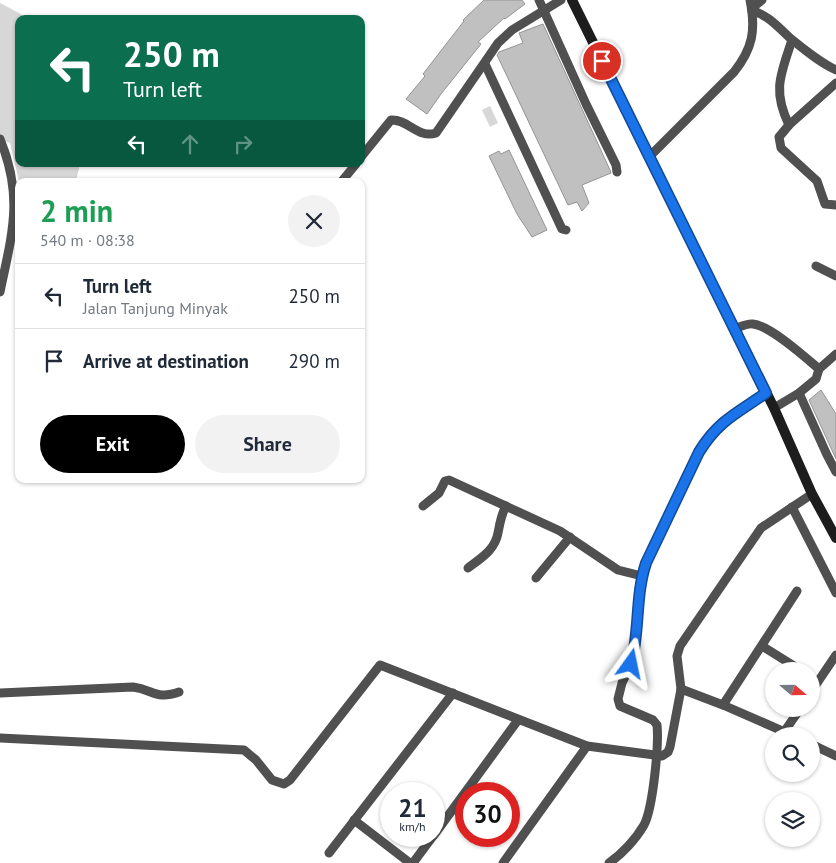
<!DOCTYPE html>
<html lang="en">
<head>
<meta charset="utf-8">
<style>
  :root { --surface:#fff; --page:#f2f2f3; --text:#1f2937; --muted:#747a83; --line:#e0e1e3; --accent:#000 }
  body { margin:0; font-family:"PT Sans",sans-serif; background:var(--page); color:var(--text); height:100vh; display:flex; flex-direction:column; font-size:19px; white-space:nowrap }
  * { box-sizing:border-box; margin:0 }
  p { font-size:16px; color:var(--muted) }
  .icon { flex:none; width:28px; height:28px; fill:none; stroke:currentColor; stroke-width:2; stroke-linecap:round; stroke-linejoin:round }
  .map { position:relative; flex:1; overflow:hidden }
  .drawer { position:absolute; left:15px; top:178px; width:350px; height:305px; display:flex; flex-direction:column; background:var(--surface); border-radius:10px; box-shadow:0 1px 4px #0004 }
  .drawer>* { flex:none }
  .top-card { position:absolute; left:15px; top:15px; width:350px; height:152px; border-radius:10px; box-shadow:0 1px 4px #0004; background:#0b6e4f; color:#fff; overflow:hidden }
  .needle { width:32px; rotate:110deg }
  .controls { position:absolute; left:765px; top:662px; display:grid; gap:10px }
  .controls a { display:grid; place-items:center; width:55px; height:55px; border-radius:50%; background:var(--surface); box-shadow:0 1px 4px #0004; font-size:25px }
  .speed { position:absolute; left:380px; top:782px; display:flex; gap:10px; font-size:25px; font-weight:700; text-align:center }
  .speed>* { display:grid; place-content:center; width:65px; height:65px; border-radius:50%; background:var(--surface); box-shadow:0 1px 4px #0004; line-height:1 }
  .speed small { font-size:12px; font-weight:400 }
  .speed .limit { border:8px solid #d22; background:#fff; color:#111 }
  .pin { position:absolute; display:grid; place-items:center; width:42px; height:42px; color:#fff; margin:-21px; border:2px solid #fff; border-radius:50%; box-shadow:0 1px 5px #0007 }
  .me { position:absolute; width:55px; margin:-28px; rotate:12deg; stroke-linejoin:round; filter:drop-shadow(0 0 4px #0008) }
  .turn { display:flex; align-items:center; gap:18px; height:105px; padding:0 25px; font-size:22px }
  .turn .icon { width:65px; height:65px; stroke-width:2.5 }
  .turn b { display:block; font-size:35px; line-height:42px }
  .lanes { display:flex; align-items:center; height:48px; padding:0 25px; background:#0003; justify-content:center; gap:25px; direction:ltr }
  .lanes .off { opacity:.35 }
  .round { display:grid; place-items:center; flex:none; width:52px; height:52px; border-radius:26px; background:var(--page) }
  .head { display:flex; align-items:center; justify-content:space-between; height:85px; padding:0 25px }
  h1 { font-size:30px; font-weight:800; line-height:38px; color:#1e9e55 }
  .cta { display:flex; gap:10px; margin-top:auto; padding:10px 25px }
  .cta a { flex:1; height:58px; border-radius:30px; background:var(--accent); color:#fff; font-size:20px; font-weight:800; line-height:58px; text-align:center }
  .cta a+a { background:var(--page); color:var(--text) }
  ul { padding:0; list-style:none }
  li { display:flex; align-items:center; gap:15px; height:65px; padding:0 25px; border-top:1px solid var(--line) }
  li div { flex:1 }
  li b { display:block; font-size:19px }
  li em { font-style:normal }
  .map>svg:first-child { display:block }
  .green { fill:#d7d7d7 }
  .building { fill:#c0c0c0; stroke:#949494 }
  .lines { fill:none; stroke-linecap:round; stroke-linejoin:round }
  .street { stroke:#505050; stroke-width:9 }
  .secondary { stroke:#1d1d1d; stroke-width:10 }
  .route-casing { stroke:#114b97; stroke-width:12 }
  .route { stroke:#1a73e8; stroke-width:9 }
</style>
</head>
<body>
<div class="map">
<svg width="836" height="863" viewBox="0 0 836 863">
  <rect width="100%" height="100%" fill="#fff"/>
  <!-- green -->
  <g class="green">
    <polygon points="0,3 21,14 24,19 19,19 19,164 80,164 76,181 19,181 10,143 0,140"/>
    <polygon points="490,106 498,123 490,127 482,110"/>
  </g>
  <!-- building -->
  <g class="building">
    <polygon points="484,0 522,0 525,4 505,19 504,18 478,42 481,44 441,94 427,114 406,99 425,76 423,74 464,21 463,20"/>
    <polygon points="543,24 610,170 611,173 582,185 589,203 582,211 577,202 568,205 497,55 499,52 523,43 519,33"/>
    <polygon points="509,150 547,230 532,237 517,214 489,156 499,151 501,154"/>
    <polygon points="821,390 836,414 836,459 809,400"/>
  </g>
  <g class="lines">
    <!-- street -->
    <g class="street">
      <polyline points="539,0 586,104 616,165 617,172"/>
      <polyline points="752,8 762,0"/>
      <path d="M752 11C767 14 779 28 790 38 805 50 819 62 836 70"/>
      <polyline points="485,64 562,229 566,230"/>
      <polyline points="836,83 789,125 779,137 781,148 817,181 825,204 836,205"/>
      <path d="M789 125C772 90 781 74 792 40"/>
      <path d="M0 139C24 197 12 234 0 292"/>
      <path d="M361 157 391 120C408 119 418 139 436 133L498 43 512 30 561 0"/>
      <path d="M649 157 734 72C753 48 756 30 750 0"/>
      <polyline points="342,181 356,164"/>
      <polyline points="816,266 836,276"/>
      <path d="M734 329C740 327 747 323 753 324 771 326 805 357 819 369"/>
      <polyline points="799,393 827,455 836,472"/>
      <polyline points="774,408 799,393 816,379 819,369 836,354"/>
      <polyline points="423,506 439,493 445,481 449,480 560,531 618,570 642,576"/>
      <polyline points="792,507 836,593"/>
      <path d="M468 568C481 558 495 550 498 533 500 522 501 515 506 506"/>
      <polyline points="536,578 570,537"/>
      <polyline points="762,646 802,671"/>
      <polyline points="681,689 723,705 794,736"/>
      <polyline points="811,692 836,655"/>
      <path d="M0 693 133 687C154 690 156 700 179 692"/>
      <polyline points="723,705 797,591"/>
      <polyline points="784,732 800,709"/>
      <polyline points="0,738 244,750 256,760 272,780 284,784 290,780 380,665 587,746 662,756 668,752 670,747 681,689 677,656 680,646 761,528 812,494"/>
      <polyline points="811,744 836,756"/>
      <polyline points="354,820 410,863"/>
      <polyline points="434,835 518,720"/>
      <polyline points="329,853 453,693"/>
      <polyline points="413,863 433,836"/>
      <polyline points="503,863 587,746"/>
      <path d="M609 863C622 854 636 839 644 825 653 808 659 745 657 725L653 720 620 706 618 699 622 683 631 664 635 649 642 576 646 563 699 452C718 421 737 413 766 393"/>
    </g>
    <!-- secondary -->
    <polyline class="secondary" points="572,0 774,408 812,494 836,538"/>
  </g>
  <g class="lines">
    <defs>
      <path id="route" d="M602 61 766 393C737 413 718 421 699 452L646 563C635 596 640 631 631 664"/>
    </defs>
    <!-- route casing -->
    <use href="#route" class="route-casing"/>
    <!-- route -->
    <use href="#route" class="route"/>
  </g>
</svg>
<div class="controls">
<a><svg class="needle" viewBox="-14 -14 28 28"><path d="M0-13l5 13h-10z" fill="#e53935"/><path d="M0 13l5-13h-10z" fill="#747a83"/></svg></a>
<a><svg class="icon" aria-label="search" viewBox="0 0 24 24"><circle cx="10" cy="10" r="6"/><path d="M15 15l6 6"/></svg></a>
<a><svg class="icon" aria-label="layers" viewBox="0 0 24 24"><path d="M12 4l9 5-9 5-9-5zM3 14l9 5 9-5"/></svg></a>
</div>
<div class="speed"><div>21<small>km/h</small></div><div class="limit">30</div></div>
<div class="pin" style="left:602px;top:61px;background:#d93025"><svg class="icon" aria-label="arrive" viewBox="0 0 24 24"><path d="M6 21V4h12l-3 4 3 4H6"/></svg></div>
<svg class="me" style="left:631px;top:664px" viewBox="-20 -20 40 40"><path d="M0-17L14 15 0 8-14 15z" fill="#1a73e8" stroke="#fff" stroke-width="4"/></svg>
<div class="top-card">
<div class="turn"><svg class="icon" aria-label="left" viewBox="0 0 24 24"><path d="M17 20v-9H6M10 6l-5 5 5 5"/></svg><div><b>250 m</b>Turn left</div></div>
<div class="lanes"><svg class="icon" aria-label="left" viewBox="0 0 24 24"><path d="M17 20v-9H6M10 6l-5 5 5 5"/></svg><svg class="icon off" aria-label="ahead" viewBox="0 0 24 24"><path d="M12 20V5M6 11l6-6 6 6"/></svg><svg class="icon off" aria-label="right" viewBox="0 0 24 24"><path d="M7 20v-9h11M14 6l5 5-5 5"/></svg></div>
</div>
<section class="drawer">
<div class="head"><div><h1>2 min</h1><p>540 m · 08:38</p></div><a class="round"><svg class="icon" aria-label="close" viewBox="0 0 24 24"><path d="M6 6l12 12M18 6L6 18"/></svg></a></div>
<ul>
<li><svg class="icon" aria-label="left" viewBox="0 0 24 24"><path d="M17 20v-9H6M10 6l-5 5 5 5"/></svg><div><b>Turn left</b><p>Jalan Tanjung Minyak</p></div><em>250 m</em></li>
<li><svg class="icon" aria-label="arrive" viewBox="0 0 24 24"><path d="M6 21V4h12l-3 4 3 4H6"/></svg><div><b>Arrive at destination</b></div><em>290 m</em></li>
</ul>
<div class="cta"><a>Exit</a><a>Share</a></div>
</section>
</div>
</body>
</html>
